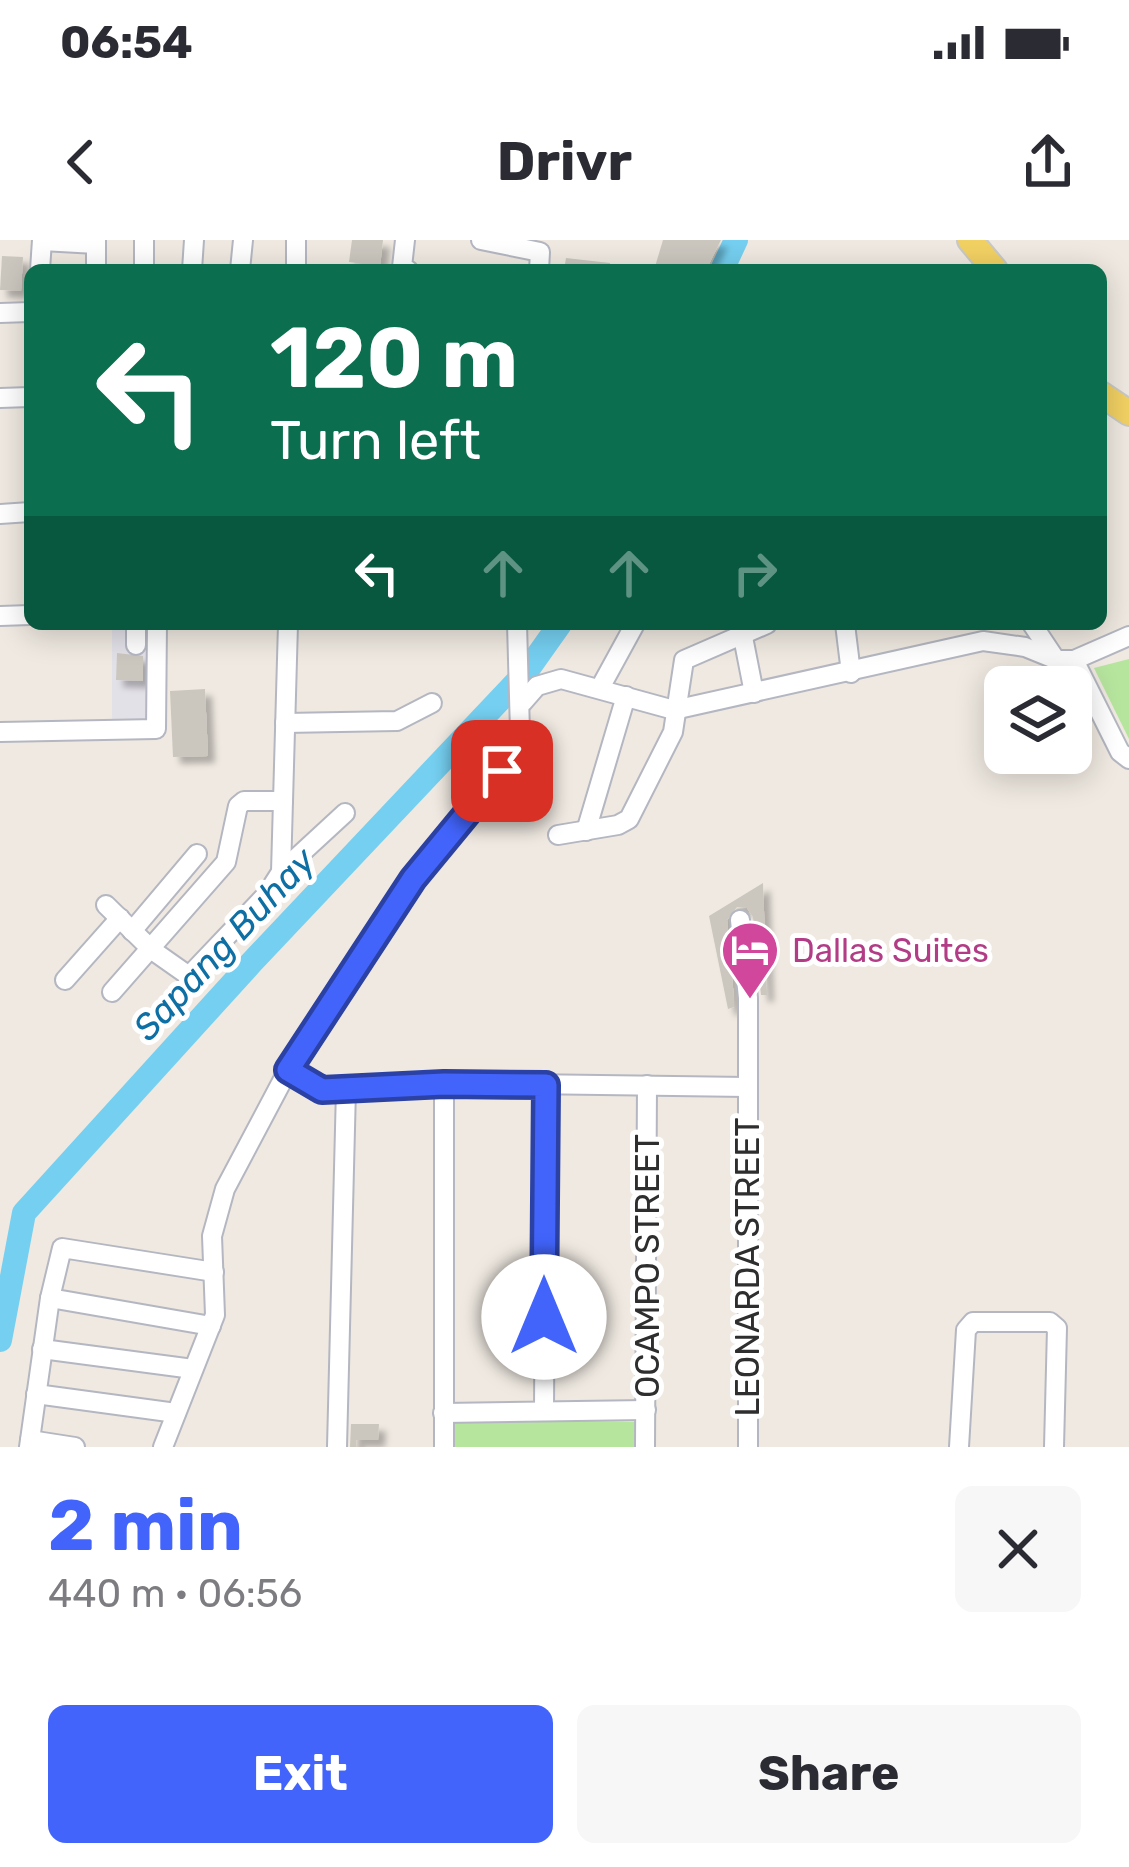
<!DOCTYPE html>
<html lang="en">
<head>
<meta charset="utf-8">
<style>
  :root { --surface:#fff; --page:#f7f7f7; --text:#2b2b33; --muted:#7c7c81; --accent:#4264fb }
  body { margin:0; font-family:Rubik,sans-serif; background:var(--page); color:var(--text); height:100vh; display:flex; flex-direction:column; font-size:45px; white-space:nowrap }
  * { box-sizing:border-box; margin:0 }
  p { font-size:39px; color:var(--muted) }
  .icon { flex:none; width:66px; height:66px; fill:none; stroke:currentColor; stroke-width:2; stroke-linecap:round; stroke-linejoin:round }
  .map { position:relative; height:1207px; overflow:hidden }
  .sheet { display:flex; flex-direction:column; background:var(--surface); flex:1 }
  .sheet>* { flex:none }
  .top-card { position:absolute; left:24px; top:24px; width:1083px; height:366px; border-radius:18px; box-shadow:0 6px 30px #0003; background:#0b6e4f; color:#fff; overflow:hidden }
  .tools { position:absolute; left:984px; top:426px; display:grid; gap:24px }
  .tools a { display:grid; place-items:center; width:108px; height:108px; border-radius:18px; background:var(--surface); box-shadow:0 6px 30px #0003; font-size:60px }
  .pin { position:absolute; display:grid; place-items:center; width:102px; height:102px; color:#fff; margin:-51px; border-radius:24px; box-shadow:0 6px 18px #0006 }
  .me { position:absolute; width:132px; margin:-66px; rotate:0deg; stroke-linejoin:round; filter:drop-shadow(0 0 9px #0008) }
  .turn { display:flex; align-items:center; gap:42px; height:252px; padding:0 48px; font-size:54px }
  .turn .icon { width:156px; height:156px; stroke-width:2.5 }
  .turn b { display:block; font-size:84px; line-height:102px }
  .lanes { display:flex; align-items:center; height:114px; padding:0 48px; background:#0003; justify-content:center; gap:60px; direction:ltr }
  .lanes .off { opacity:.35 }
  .round { display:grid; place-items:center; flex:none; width:126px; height:126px; border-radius:18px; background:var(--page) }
  .head { display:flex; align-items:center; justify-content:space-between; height:204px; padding:0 48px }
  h1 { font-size:72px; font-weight:700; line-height:90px; color:var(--accent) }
  .primary-button { display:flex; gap:24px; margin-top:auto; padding:24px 48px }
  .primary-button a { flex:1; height:138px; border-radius:18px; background:var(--accent); color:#fff; font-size:48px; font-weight:700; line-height:138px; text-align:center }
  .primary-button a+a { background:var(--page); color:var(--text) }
  .status { display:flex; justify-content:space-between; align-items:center; height:84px; padding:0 60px; background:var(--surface); direction:ltr }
  .status svg { height:33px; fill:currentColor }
  header { display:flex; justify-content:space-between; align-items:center; height:156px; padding:0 48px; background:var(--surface); font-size:54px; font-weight:700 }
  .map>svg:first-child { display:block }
  .industrial { fill:#e3e1e8 }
  .green { fill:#b6e59e }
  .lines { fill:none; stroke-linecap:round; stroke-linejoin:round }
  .river { stroke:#75cff0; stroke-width:24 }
  .building { fill:#cbc7bf; filter:url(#shadow) }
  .minor-casing { stroke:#b4b7c1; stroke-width:22 }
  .major-casing { stroke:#c9c9c9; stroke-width:28 }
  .minor { stroke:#fff; stroke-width:18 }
  .major { stroke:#f2d163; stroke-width:24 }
  .route-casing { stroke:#2b41a3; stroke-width:30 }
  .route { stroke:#4264fb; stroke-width:21 }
  .labels { text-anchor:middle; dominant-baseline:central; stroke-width:10; stroke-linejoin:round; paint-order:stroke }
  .hotel-label { font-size:33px; fill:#b23c85; stroke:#fff; text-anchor:start }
  .street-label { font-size:33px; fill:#2e2e2e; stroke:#fff }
  .water-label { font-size:36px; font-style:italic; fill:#0d6fa3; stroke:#fff }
</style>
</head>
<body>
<div class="status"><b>06:54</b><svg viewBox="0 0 49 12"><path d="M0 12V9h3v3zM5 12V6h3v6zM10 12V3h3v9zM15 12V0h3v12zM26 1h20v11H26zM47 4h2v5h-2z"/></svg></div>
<header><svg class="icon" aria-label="back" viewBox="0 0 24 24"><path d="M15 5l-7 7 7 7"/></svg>Drivr<svg class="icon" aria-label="share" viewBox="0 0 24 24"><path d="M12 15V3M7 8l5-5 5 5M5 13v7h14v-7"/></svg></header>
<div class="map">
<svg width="1129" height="1207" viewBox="0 0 1129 1207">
  <defs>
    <filter id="shadow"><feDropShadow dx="7" dy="7" stdDeviation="3" flood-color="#0004"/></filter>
  </defs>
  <rect width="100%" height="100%" fill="#efe9e1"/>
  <!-- industrial -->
  <rect class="industrial" x="112" y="384" width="37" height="95"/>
  <!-- green -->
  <g class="green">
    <polygon points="1129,419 1129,499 1094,428"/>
    <polygon points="450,1179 636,1182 636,1207 450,1207"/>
  </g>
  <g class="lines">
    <!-- river -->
    <g class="river">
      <polyline points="722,30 736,0"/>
      <polyline points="0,1100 24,973 252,722 526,432 560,384"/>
    </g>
  </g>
  <!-- building -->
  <g class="building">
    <polygon points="352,0 383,0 380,26 349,22"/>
    <polygon points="663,0 721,0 706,30 654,30"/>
    <polygon points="2,16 23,17 21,51 0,50"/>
    <polygon points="566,18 610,23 610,30 564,30"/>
    <polygon points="117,413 143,416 143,441 116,440"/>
    <polygon points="205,449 208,516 173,517 170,451"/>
    <polygon points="763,643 767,755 761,755 753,677 747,668 737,667 727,680 734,759 734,767 728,769 709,676"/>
    <polygon points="351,1184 379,1184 378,1200 356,1200 356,1207 350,1207"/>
  </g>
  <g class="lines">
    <defs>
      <g id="minor">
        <polyline points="405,0 402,27 408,30"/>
        <polyline points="481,0 540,12 539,30"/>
        <polyline points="42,1 96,4"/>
        <polyline points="40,30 42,0"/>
        <polyline points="96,30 96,0"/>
        <polyline points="144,30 144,0"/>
        <polyline points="192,30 194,0"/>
        <polyline points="240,30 243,0"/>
        <polyline points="296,30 296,0"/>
        <polyline points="0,73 30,72"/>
        <polyline points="0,158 30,157"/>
        <polyline points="0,274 30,272"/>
        <polyline points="0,376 30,375"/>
        <polyline points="845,384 851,433"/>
        <polyline points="1032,384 1056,420"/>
        <polyline points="743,397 754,453"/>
        <polyline points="136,405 136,384"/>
        <polyline points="1074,420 1120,512 1129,519"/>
        <polyline points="600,448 635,384"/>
        <polyline points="523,462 537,446 561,439 674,470 983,401 1025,407 1057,420 1074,420 1129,396"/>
        <polyline points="285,483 397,481 432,463"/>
        <polyline points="0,492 156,489 157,384"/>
        <polyline points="586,591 626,456"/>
        <polyline points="558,595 618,585 629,579 673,492 684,420 767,384"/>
        <polyline points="281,632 345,573"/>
        <polyline points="106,665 152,710 189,736 267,654 281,632 288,384"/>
        <polyline points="740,680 748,758 748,1207"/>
        <polyline points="132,691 197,614"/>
        <polyline points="65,740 120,678"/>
        <polyline points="112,752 226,622 238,566 244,561 283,561"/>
        <polyline points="288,830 322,850 444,843 747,847"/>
        <polyline points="50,1058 211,1086"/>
        <polyline points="42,1109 193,1129"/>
        <polyline points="36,1154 176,1173"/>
        <polyline points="544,1169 546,845"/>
        <polyline points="443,1173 646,1170"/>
        <polyline points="30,1200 75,1207"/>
        <polyline points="29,1207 50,1058 62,1008 214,1032"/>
        <polyline points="163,1207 215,1075 212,996 225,949 288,830 341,744 413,639 502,531 520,492 517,384"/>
        <polyline points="337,1207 346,849"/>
        <polyline points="444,1207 444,843"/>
        <polyline points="645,1207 647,845"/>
        <polyline points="959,1207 966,1090 973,1082 1050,1082 1057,1088 1054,1207"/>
      </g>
      <g id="major">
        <polyline points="970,0 995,30"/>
        <polyline points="1101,154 1129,173"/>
      </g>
    </defs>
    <!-- minor casing -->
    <use href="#minor" class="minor-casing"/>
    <!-- major casing -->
    <use href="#major" class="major-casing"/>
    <!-- minor -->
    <use href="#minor" class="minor"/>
    <!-- major -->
    <use href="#major" class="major"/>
  </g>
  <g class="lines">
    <defs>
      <polyline id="route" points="502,531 413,639 288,830 322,850 444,844 546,845 544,1077"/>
    </defs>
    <!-- route casing -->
    <use href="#route" class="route-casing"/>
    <!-- route -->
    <use href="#route" class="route"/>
  </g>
  <!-- icons -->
  <defs>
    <symbol id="hotel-pin" viewBox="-11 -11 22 30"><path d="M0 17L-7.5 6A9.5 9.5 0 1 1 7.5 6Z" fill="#d1479c" stroke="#fff"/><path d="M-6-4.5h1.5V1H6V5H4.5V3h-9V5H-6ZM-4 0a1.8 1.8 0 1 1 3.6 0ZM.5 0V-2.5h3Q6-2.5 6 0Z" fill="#fff"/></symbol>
  </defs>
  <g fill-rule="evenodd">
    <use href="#hotel-pin" x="717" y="677" width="66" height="90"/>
  </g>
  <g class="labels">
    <!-- hotel labels -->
    <g class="hotel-label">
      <text x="792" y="710">Dallas Suites</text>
    </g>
    <!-- street labels -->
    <g class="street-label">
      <text transform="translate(647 1026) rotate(-90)">OCAMPO STREET</text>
      <text transform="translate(747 1027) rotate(-90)">LEONARDA STREET</text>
    </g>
    <!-- water labels -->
    <g class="water-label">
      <text transform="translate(224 704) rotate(-47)">Sapang Buhay</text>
    </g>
  </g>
</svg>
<div class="tools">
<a><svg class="icon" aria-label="layers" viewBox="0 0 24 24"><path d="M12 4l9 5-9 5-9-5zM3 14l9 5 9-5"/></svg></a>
</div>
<div class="pin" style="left:502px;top:531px;background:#d93025"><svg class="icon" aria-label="arrive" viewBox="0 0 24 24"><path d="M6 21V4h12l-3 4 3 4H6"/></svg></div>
<svg class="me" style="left:544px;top:1077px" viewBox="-20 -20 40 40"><circle r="19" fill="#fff"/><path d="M0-13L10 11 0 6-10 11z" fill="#4264fb"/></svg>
<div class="top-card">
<div class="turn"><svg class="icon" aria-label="left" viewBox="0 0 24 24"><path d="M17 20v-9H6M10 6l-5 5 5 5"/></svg><div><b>120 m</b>Turn left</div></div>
<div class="lanes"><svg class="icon" aria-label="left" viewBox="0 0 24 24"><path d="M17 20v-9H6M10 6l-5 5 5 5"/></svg><svg class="icon off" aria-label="ahead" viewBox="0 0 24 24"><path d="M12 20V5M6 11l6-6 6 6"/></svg><svg class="icon off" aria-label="ahead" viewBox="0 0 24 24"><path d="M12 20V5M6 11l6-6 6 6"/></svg><svg class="icon off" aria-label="right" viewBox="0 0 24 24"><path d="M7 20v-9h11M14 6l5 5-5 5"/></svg></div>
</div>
</div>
<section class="sheet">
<div class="head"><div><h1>2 min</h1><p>440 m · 06:56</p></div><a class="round"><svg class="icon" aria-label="close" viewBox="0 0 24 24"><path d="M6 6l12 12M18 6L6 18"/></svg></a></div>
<div class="primary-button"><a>Exit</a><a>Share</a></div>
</section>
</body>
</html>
